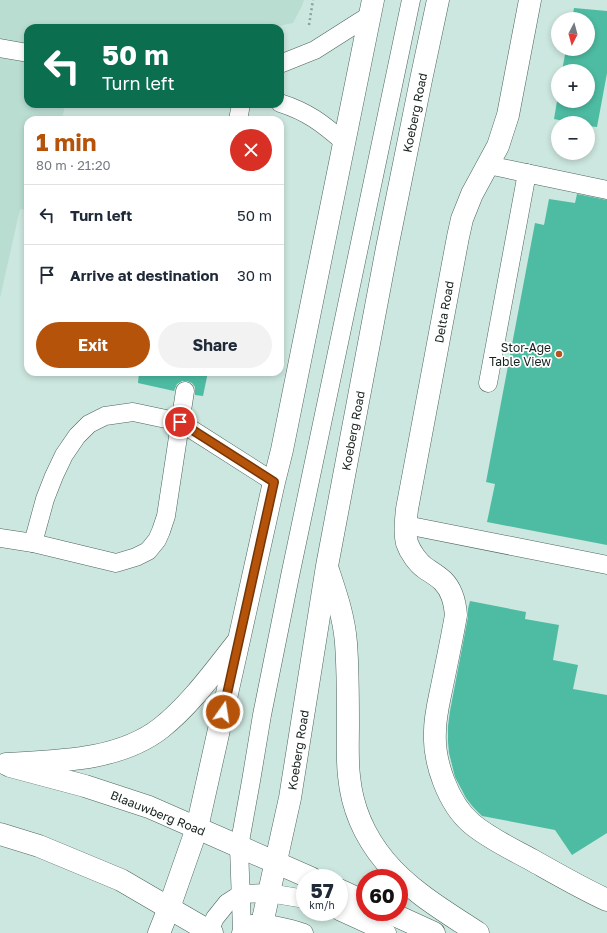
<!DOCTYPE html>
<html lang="en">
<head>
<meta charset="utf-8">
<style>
  :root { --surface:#fff; --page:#f2f2f3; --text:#1f2937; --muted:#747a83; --line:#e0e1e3; --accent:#b45309 }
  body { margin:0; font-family:"Golos Text",sans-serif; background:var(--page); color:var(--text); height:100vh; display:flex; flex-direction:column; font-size:15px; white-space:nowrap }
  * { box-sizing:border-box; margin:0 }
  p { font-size:13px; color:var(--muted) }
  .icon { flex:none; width:22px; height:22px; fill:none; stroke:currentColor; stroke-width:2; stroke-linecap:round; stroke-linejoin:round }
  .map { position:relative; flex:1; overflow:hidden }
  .drawer { position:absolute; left:24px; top:116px; width:260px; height:260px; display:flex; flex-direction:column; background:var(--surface); border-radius:12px; box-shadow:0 2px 6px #0003 }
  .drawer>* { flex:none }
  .hud { position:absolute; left:24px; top:24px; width:260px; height:84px; border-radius:12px; box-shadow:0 2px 6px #0003; background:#0b6e4f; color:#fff; overflow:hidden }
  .needle { width:26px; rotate:186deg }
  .fabs { position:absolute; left:551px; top:12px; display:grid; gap:8px }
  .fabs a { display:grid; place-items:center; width:44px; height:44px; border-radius:50%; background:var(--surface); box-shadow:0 2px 6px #0003; font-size:20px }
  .speed { position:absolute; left:296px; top:869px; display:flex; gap:8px; font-size:20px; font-weight:700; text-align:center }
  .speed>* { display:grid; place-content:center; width:52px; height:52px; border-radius:50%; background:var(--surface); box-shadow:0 2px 6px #0003; line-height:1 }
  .speed small { font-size:10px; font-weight:400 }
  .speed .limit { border:6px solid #d22; background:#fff; color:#111 }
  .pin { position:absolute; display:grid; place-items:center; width:34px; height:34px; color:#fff; margin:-17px; border:2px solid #fff; border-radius:50%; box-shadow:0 1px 4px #0007 }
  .me { position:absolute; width:44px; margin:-22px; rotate:13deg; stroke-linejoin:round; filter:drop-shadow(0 0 3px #0008) }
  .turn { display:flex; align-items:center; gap:14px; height:84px; padding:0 12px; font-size:18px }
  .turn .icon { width:52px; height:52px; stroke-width:2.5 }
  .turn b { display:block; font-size:28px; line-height:34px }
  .round { display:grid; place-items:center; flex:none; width:42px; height:42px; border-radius:21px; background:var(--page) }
  .head { display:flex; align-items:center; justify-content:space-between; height:68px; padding:0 12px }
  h1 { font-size:24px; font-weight:700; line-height:30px; color:var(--accent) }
  .cta { display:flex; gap:8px; margin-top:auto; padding:8px 12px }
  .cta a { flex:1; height:46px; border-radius:24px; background:var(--accent); color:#fff; font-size:16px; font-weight:700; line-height:46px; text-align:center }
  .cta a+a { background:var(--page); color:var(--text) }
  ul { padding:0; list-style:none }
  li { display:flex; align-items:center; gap:12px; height:60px; padding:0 12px; border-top:1px solid var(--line) }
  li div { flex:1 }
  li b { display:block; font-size:15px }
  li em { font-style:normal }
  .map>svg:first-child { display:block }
  .built { fill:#baddd2 }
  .building { fill:#4dbca2 }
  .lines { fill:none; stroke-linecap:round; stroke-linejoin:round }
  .service-casing { stroke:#4c645d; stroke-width:19 }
  .minor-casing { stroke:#4c645d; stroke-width:23 }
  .primary-casing { stroke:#4c645d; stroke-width:23 }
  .path { stroke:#8ba09a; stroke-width:2.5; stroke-dasharray:2 3; stroke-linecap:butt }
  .service { stroke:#fff; stroke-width:18 }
  .minor { stroke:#fff; stroke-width:22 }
  .primary { stroke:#fff; stroke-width:22 }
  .route-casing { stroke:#753606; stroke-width:10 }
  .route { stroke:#b45309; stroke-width:7 }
  .poi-dot { fill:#b7541e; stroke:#fff; stroke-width:1.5 }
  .labels { text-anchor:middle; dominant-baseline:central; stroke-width:3.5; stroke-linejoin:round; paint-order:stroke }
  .street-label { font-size:12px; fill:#16201d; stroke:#fff }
  .poi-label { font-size:12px; fill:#16201d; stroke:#fff; text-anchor:end }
</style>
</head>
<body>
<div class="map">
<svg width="607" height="933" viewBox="0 0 607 933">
  <rect width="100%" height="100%" fill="#cce7df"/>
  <!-- built -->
  <polygon class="built" points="0,0 304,0 302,6 293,23 269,28 28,28 28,104 65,104 62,120 28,120 28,210 20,209 0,298"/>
  <!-- building -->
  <g class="building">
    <polygon points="574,8 607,11 607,73 597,127 588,126 588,123 574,123 554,119 558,95 558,101 588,101 588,71 562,71 566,49 588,49 588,19 572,19"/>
    <polygon points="577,194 607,200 607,545 487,522 495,484 486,482 535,223 544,225 549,199 575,203"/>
    <polygon points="139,372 208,372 203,396 195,395 195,387 192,383 187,381 182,381 177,384 174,391 138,383"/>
    <polygon points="470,601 526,612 525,619 559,625 553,660 578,665 573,689 607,695 607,833 572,855 555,830 482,816 473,807 466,798 455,777 449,753 448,742 448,726 450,711 468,617 468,609"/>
  </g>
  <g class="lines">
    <defs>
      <g id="service">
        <polyline points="0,48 28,53"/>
        <polyline points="280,64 315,50 370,15"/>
        <path d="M280 103C308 112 322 123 344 142"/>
        <polyline points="238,120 241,104"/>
        <polyline points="488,165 607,190"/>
        <polyline points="488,383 527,173"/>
        <polyline points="185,391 166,516 161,531 157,540 148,551 136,557 116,563 33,543 45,499 54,476 64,455 77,436 89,424 105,416 133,412 180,422 274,482"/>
        <polyline points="406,525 607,565"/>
        <polyline points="0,538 33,543"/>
        <polyline points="339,911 387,933"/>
        <path d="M249 925C259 920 293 929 304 933"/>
        <polyline points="208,933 215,918 227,903 241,894 269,893 305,899"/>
        <polyline points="241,933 242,930 239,847 251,781 262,715 290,576 411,0"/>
      </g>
      <g id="minor">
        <path d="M530 0 508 115 498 146 472 194 462 219 458 237 407 509C406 520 404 532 407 543 410 552 418 563 425 568 431 572 438 576 443 581 452 590 455 602 456 615 452 638 447 662 442 686 439 701 435 716 435 731 433 761 448 804 472 824 490 839 512 849 532 860 557 874 581 888 607 900"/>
        <polyline points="10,766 85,786 149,807 197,828"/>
        <polyline points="0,834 39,846 121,880 169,908"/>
      </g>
      <g id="primary">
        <path d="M328 570C336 594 344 617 346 643 348 670 348 697 348 725 348 742 347 759 349 776 352 808 365 837 385 861 410 891 446 912 478 933"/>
        <path d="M6 764C57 761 119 761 161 728 190 705 213 673 236 644"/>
        <polyline points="197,828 311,878"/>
        <polyline points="339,890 365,902"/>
        <polyline points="169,908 212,933"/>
        <polyline points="388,912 434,933"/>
        <polyline points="159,933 169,908 197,828 239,640 274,482 282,450 373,0"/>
        <path id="s1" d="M260 933 290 798 327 566 387 248 421 80 438 0"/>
      </g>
    </defs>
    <!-- service casing -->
    <use href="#service" class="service-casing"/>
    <!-- minor casing -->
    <use href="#minor" class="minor-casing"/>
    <!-- primary casing -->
    <use href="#primary" class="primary-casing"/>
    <!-- path -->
    <polyline class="path" points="309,25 313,0"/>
    <!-- service -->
    <use href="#service" class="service"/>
    <!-- minor -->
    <use href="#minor" class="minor"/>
    <!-- primary -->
    <use href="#primary" class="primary"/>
  </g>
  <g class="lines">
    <defs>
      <polyline id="route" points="180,422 274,482 223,712"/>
    </defs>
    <!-- route casing -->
    <use href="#route" class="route-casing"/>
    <!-- route -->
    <use href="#route" class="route"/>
  </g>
  <!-- markers -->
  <circle class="poi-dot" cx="559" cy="354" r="4"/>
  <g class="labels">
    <!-- street labels -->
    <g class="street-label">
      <text stroke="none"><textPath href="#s1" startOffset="835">Koeberg Road</textPath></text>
      <text transform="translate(444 312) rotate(-80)">Delta Road</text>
      <text stroke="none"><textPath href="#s1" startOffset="511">Koeberg Road</textPath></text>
      <text stroke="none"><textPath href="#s1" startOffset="187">Koeberg Road</textPath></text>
      <text transform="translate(158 813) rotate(22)">Blaauwberg Road</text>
    </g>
    <!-- poi labels -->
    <g class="poi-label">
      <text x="551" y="347">Stor-Age<tspan x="551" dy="14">Table View</tspan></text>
    </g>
  </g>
</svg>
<div class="fabs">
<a><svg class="needle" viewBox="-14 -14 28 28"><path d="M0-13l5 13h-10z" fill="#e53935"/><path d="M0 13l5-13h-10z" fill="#747a83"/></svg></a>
<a>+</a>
<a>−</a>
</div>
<div class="speed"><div>57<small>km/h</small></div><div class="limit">60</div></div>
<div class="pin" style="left:180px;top:422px;background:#d93025"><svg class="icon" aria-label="arrive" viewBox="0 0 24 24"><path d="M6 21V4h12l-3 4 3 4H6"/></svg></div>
<svg class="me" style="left:223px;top:712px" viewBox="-20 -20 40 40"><circle r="17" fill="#b45309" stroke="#fff" stroke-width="3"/><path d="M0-11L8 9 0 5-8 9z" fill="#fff"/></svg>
<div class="hud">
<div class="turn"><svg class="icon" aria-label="left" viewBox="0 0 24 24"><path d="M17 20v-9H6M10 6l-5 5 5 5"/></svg><div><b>50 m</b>Turn left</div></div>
</div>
<section class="drawer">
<div class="head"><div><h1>1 min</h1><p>80 m · 21:20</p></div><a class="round" style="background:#d93025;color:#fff"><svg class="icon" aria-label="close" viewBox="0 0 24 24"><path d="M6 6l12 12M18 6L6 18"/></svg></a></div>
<ul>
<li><svg class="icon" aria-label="left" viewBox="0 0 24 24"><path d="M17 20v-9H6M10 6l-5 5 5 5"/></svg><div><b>Turn left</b></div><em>50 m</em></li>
<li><svg class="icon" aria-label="arrive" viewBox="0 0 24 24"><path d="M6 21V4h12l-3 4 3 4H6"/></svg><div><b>Arrive at destination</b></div><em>30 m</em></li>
</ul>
<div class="cta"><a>Exit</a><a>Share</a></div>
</section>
</div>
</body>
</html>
